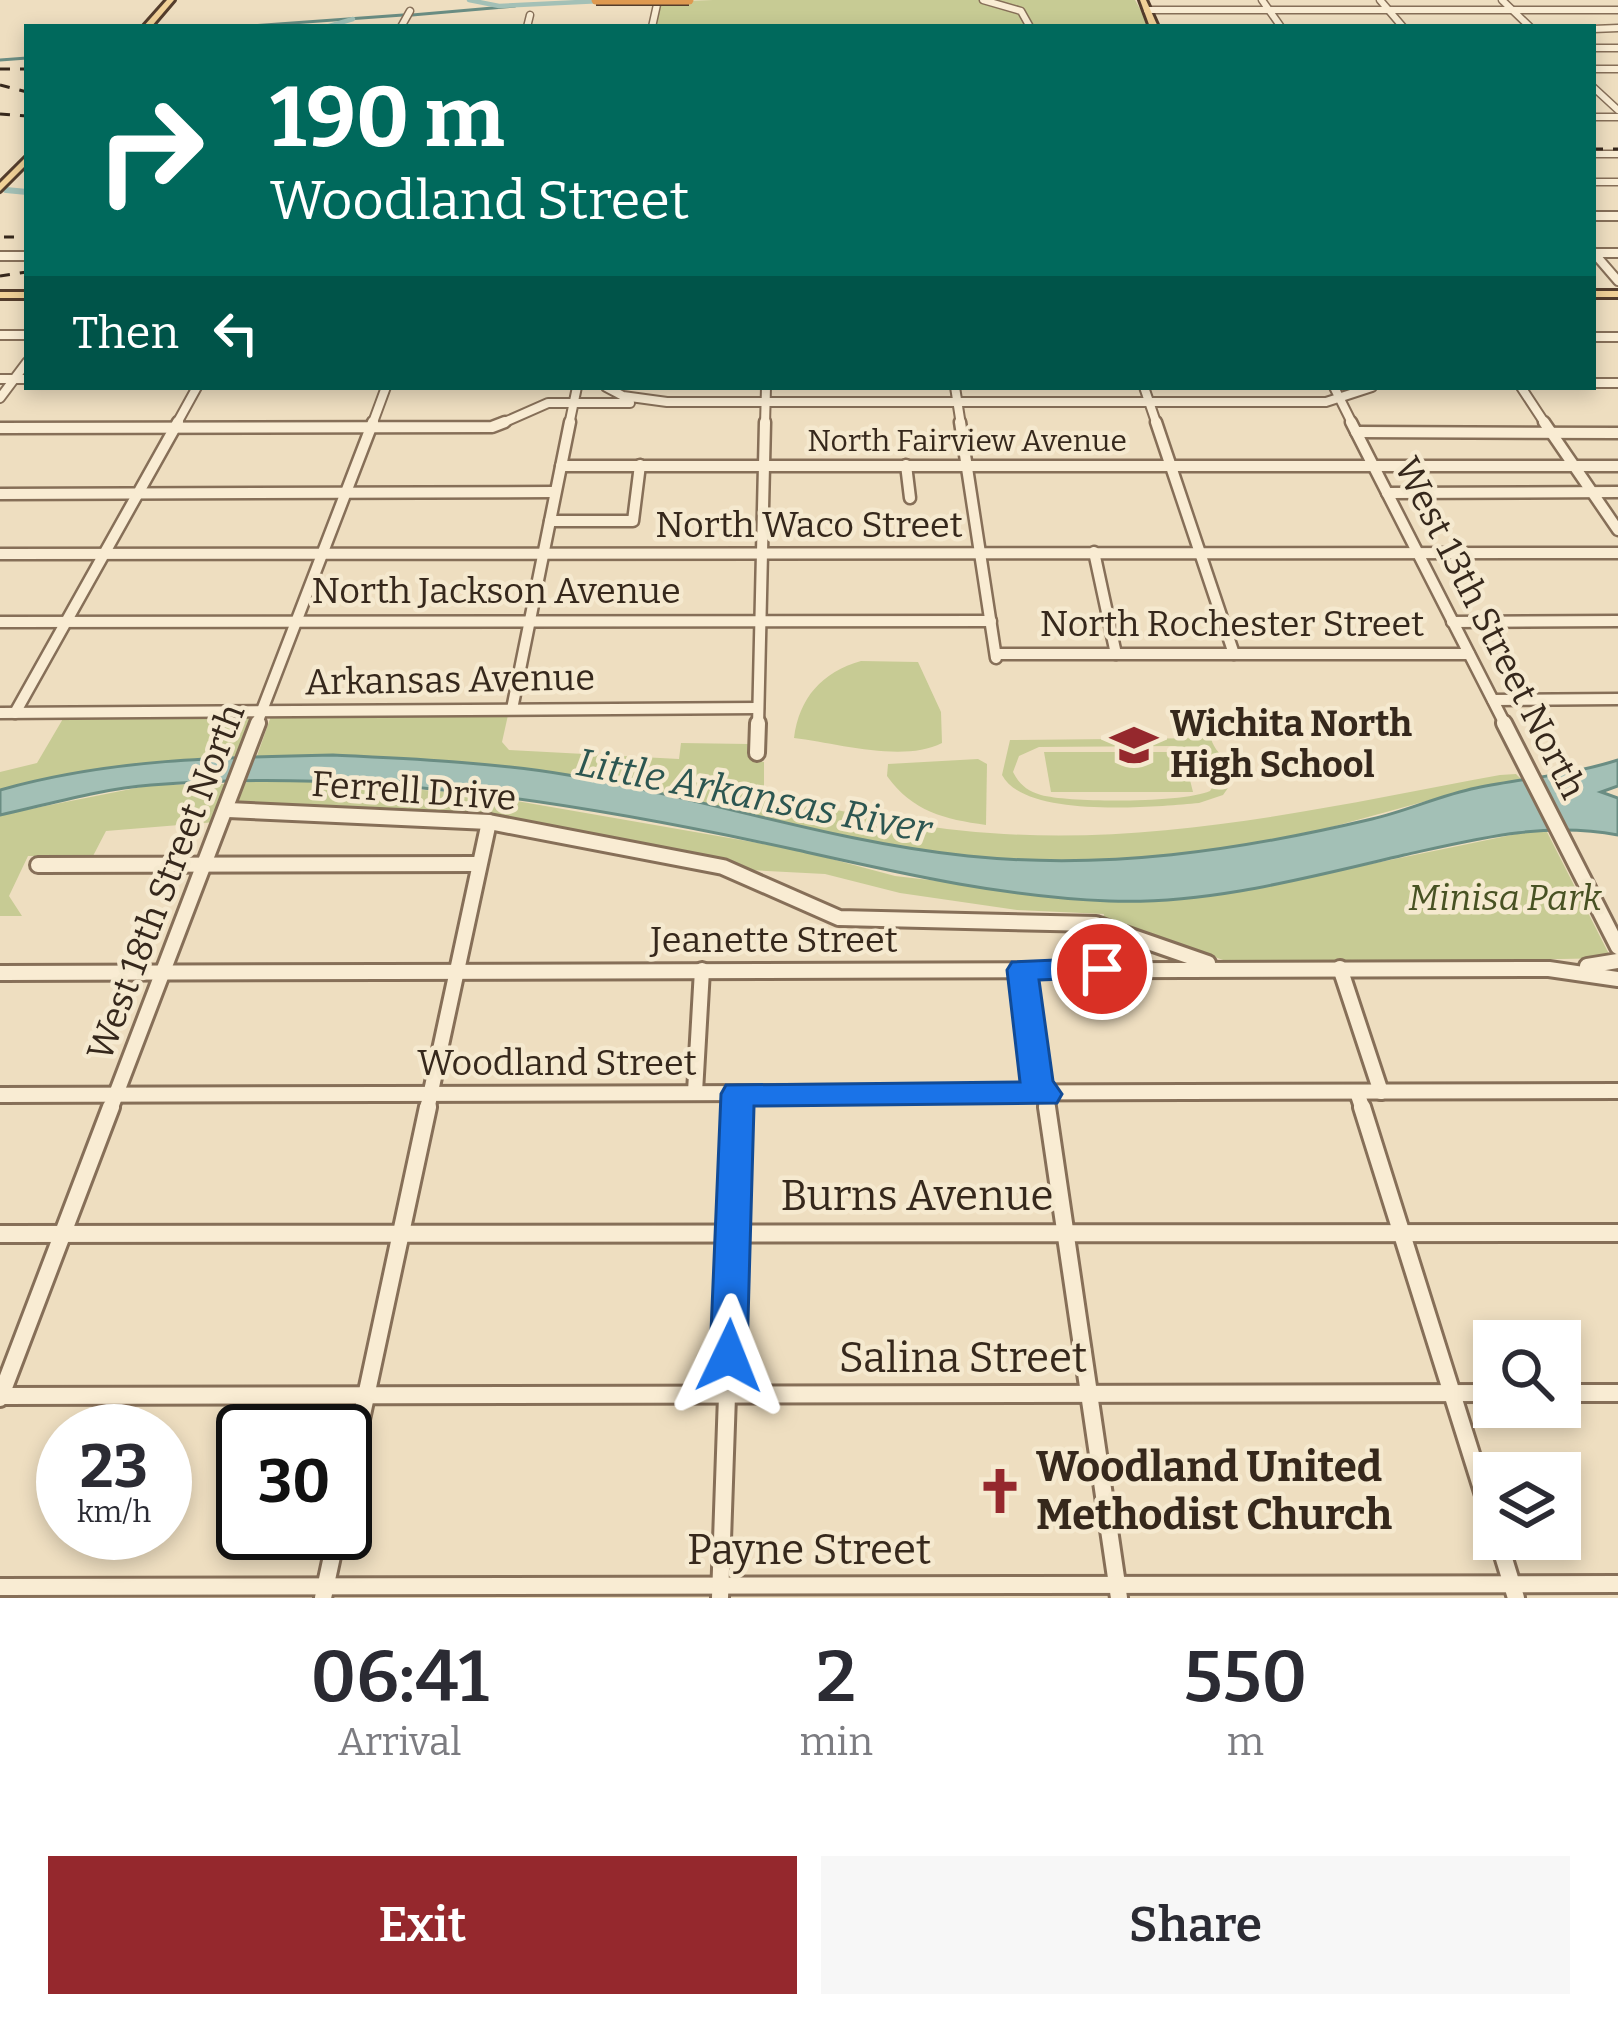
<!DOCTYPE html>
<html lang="en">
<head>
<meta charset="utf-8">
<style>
  :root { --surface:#fff; --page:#f7f7f7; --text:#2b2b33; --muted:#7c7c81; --accent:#95282d }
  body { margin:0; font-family:Bitter,serif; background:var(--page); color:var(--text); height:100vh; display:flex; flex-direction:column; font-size:45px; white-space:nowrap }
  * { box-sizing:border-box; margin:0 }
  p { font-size:39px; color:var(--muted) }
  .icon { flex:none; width:66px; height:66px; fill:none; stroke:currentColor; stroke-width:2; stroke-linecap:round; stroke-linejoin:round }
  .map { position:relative; height:1598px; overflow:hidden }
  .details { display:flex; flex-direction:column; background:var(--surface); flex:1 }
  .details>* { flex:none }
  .guide { position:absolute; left:24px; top:24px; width:1572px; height:366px; border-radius:0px; box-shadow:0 6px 18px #0003; background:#00695c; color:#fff; overflow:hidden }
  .buttons { position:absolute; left:1473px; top:1320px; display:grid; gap:24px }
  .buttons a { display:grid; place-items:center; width:108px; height:108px; border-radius:0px; background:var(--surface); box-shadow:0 6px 18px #0003; font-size:60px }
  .speed { position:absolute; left:36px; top:1404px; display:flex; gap:24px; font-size:60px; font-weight:700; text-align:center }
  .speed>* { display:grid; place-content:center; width:156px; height:156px; border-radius:50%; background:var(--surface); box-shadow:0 6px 18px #0003; line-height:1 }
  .speed small { font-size:30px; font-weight:400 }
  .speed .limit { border:6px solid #111; border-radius:18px; background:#fff; color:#111 }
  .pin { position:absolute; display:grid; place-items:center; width:102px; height:102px; color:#fff; margin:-51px; border:6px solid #fff; border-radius:50%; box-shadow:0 3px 12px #0007 }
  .me { position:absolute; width:132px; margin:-66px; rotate:2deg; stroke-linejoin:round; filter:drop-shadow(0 0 9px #0008) }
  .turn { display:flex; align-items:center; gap:42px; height:252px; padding:0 48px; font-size:54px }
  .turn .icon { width:156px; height:156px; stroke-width:2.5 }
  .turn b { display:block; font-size:84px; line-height:102px }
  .then { display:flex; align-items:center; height:114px; padding:0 48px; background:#0003; gap:24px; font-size:45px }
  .eta { display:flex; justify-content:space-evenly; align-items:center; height:204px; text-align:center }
  .eta b { font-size:72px; font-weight:600; line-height:84px }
  .primary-button { display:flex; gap:24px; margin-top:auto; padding:24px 48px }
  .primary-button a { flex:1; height:138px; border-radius:0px; background:var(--accent); color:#fff; font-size:48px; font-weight:600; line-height:138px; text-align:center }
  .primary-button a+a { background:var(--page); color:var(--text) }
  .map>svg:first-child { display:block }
  .green { fill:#c7cb94; fill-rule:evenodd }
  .water { fill:#a3c0b6; stroke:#6a8d83; stroke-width:3 }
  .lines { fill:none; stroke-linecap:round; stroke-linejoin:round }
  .stream { stroke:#6a8d83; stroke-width:3 }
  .canal-far1 { stroke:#a3c0b6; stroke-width:4.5 }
  .canal { stroke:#a3c0b6; stroke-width:6 }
  .minor-far4-casing { stroke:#866f58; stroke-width:9 }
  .minor-far3-casing { stroke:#866f58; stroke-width:12 }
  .minor-far2-casing { stroke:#866f58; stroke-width:15 }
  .minor-far1-casing { stroke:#866f58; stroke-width:20 }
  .minor-casing { stroke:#866f58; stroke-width:22 }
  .major-casing { stroke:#543d2c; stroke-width:6 }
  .minor-far4 { stroke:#f9ecd3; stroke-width:6 }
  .minor-far3 { stroke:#f9ecd3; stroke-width:8 }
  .minor-far2 { stroke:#f9ecd3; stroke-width:10 }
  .minor-far1 { stroke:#f9ecd3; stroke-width:14 }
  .minor { stroke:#f9ecd3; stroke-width:16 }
  .major { fill:#f1d197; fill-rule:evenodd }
  .rail { stroke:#36281c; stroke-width:3; stroke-dasharray:10 10; stroke-linecap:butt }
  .highway-bridge-casing { stroke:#543d2c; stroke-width:12; stroke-linecap:butt }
  .highway-bridge { stroke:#de9950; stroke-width:9 }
  .route { fill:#1a73e8; stroke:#114b97; stroke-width:3 }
  .labels { text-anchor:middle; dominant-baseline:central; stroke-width:9; stroke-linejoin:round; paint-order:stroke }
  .far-street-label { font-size:30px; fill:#36281c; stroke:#f5e9cf }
  .street-label { font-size:36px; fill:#36281c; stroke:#f5e9cf }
  .poi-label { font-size:36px; font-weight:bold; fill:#36281c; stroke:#f5e9cf; text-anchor:start }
  .park-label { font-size:36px; font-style:italic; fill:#485223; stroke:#f5e9cf }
  .water-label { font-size:39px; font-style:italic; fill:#2c5651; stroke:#f5e9cf }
  .near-street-label { font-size:42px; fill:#36281c; stroke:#f5e9cf }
  .near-poi-label { font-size:42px; font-weight:bold; fill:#36281c; stroke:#f5e9cf; text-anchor:start }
</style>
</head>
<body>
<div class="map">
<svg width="1618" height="1598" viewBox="0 0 1618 1598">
  <rect width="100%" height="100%" fill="#eedec0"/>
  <!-- green -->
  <g class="green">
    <polygon points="713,0 1135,0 1150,27 655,27 661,2"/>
    <path d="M861 661 918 662 941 712 942 743C903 763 837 743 794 738 799 698 822 672 861 661Z"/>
    <path d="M508 715 502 742 509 750 679 759 681 743 749 744 750 758 764 762V795C839 810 913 828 990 833 1162 846 1332 806 1500 775L1516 774 1523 781 1474 788 1295 837 1181 858 1080 863 968 856 861 841 567 774 452 761 257 756 271 716Z"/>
    <polygon points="249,716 254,720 236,756 87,770 0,790 0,772 37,763 64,717"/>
    <path d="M1211 738C1215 756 1234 760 1233 781L1223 795 1199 803C1153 807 1025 819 1002 775L1010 740ZM1175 746 1209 758 1217 780 1210 791C1183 803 1071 803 1041 795 1027 791 1019 784 1013 772L1019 756 1039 747Z"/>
    <polygon points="1044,752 1183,752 1193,792 1051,792"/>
    <path d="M978 759 987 764 986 825C944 819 913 812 887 776L888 764Z"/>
    <polygon points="277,779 476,794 798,850 895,876 1111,901 1327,873 1545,828 1611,958 1239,965 1102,921 1104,914 1017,910 900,893 825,874 750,870 698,854 513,821 233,807 241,783"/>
    <polygon points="226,784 216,822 106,831 93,856 28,856 9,896 22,916 0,916 0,815 151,785"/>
  </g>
  <!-- water -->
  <path class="water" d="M333 755C411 759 490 762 568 775 702 797 832 842 968 856 1107 870 1237 851 1372 819 1407 811 1441 795 1476 788 1525 778 1571 775 1618 760V786L1601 792 1618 798V835C1544 821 1476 839 1404 855 1310 877 1207 905 1109 901 1003 897 900 873 797 850 586 804 367 767 151 785 100 789 50 804 0 815V790C110 759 220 757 333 755Z"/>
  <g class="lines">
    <!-- stream -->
    <g class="stream">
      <polyline points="412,15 515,6"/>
      <polyline points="237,27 403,15"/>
      <polyline points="0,60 27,58"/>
    </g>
    <!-- canal-far1 -->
    <g class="canal-far1">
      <polyline points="469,0 499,6 601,1"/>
      <polyline points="326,27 353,19"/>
    </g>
    <!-- canal -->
    <polyline class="canal" points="6,190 27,192"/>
    <defs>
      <g id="minor-far4">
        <polyline points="983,0 1021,11 1030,27"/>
        <polyline points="1262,0 1281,27"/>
        <polyline points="1380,0 1403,27"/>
        <polyline points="1502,0 1530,27"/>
        <polyline points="1147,10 1618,10"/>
        <polyline points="401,27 410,11"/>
        <polyline points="527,27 530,15"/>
        <polyline points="652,27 658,0"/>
        <polyline points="1593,29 1618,28"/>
        <polyline points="1593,48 1618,48"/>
        <polyline points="1593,69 1618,69"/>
        <polyline points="1593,87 1618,110"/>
        <polyline points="1593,117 1618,117"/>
        <polyline points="1593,154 1618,154"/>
        <polyline points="1593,182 1618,182"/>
      </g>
      <g id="minor-far3">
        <polyline points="1593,216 1618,216"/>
        <polyline points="1593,252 1618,281"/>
        <polyline points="1594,253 1618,253"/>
        <polyline points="0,256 27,256"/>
        <polyline points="0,335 27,335"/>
        <polyline points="1593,337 1618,337"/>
        <polyline points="0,379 27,379"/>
        <polyline points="1593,383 1618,383"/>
        <polyline points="606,387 623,396 667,402 1326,402 1372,387"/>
        <polyline points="955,387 961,425"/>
        <polyline points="1144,387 1157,425"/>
        <polyline points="1334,387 1353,425"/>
        <polyline points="1521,387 1546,425"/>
        <polyline points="0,398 27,362"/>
        <polyline points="176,425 197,387"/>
        <polyline points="372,425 386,387"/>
        <polyline points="498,425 548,403 630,403"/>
        <polyline points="569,425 577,387"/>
        <polyline points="765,425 766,387"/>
      </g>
      <g id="minor-far2">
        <polyline points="960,422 996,658"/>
        <polyline points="1156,422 1234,654"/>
        <polyline points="1351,422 1506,726"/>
        <polyline points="1544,422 1618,530"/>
        <polyline points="0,428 492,427 505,422"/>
        <polyline points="1356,432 1618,433"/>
        <polyline points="906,465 910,498"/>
        <polyline points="561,466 1618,466"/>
        <polyline points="1387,493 1618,492"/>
        <polyline points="0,494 555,492"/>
        <polyline points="550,521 633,521 640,465"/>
        <polyline points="1094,552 1116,654"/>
        <polyline points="0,554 1618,553"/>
        <polyline points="0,622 991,621"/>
        <polyline points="1452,622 1618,621"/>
        <polyline points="996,654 1469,654"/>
        <polyline points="1493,700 1618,699"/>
        <polyline points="512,709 570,422"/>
        <polyline points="0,713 758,708"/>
        <polyline points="15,713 178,422"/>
        <polyline points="256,726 373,422"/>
        <polyline points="758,726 765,422"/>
      </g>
      <g id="minor-far1">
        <polyline points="1504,723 1618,947"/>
        <polyline points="757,753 758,723"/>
        <polyline points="228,810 489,822 723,867 839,918 1096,924 1208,963"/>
        <polyline points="38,865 478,864"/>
        <polyline points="1587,966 1618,961"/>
        <polyline points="1340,968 1381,1092"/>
        <polyline points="1023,970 1037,1086 1045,1094 1047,1110"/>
        <polyline points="0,973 1549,969 1618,979"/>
        <polyline points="695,1092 702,970"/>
        <polyline points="1357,1092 1363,1110"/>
        <polyline points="0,1095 1618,1091"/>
        <polyline points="110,1110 258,723"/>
        <polyline points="427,1110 489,822"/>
        <polyline points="737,1110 738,1093"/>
      </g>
      <g id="minor">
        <polyline points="1047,1107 1119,1598"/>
        <polyline points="1362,1107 1494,1527"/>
        <polyline points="0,1234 1618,1233"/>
        <polyline points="1560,1393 1618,1393"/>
        <polyline points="0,1396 1494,1393"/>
        <polyline points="0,1398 111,1107"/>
        <polyline points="345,1494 428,1107"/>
        <polyline points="1498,1539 1516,1598"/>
        <polyline points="0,1587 1618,1584"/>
        <polyline points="323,1598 337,1533"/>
        <polyline points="720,1598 737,1107"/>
      </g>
      <g id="major">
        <polygon points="167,0 174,0 151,27 143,27"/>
        <polygon points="1140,0 1146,0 1158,27 1150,27"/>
        <polygon points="27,156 27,164 0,191 0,183"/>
        <rect x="1593" y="291" width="25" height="6"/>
        <rect x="0" y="292" width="27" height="6"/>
      </g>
    </defs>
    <!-- minor-far4 casing -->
    <use href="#minor-far4" class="minor-far4-casing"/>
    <!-- minor-far3 casing -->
    <use href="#minor-far3" class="minor-far3-casing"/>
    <!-- minor-far2 casing -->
    <use href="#minor-far2" class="minor-far2-casing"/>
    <!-- minor-far1 casing -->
    <use href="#minor-far1" class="minor-far1-casing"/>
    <!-- minor casing -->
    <use href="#minor" class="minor-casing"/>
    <!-- major casing -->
    <use href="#major" class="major-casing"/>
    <!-- minor-far4 -->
    <use href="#minor-far4" class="minor-far4"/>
    <!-- minor-far3 -->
    <use href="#minor-far3" class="minor-far3"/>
    <!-- minor-far2 -->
    <use href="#minor-far2" class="minor-far2"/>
    <!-- minor-far1 -->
    <use href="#minor-far1" class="minor-far1"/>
    <!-- minor -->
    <use href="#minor" class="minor"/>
    <!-- major -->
    <use href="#major" class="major"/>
    <!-- rail -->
    <g class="rail">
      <polyline points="0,69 27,69"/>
      <polyline points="0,85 27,92"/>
      <polyline points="0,114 27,116"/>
      <polyline points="1593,149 1618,149"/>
      <polyline points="4,237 27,237"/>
      <polyline points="0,276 27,272"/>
    </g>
    <defs>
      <polyline id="highway-bridge" points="596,0 689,0"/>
    </defs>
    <!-- highway-bridge casing -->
    <use href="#highway-bridge" class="highway-bridge-casing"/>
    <!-- highway-bridge -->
    <use href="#highway-bridge" class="highway-bridge"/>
  </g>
  <!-- route -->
  <polygon class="route" points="1102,958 1112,961 1117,969 1112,977 1039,980 1053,1081 1062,1094 1057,1103 754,1106 747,1356 742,1367 729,1372 715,1367 710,1356 721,1094 726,1085 1020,1082 1007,970 1012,962"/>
  <!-- icons -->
  <defs>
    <symbol id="school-bare" viewBox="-9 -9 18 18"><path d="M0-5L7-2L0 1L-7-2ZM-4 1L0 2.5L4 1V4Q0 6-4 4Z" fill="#95282d" stroke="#f5e9cf" stroke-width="2.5" paint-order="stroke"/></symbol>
    <symbol id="church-bare" viewBox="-9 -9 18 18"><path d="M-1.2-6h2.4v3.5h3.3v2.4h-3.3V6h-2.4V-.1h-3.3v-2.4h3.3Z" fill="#95282d" stroke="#f5e9cf" stroke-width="2.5" paint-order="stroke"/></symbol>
  </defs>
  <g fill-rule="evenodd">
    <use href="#school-bare" x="1101" y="712" width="66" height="66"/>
    <use href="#church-bare" x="967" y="1458" width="66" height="66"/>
  </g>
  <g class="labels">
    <!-- far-street labels -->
    <g class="far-street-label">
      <text x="967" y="441">North Fairview Avenue</text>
    </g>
    <!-- street labels -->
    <g class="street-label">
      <text x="809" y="525">North Waco Street</text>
      <text x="496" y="591">North Jackson Avenue</text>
      <text x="1232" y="624">North Rochester Street</text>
      <text transform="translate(1490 628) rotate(63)">West 13th Street North</text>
      <text transform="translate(450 680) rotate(-1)">Arkansas Avenue</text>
      <text transform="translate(414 791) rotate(4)">Ferrell Drive</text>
      <text transform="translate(166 882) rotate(-69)">West 18th Street North</text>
      <text x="774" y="940">Jeanette Street</text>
      <text x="557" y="1063">Woodland Street</text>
    </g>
    <!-- poi labels -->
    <g class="poi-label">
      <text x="1170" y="724">Wichita North<tspan x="1170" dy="41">High School</tspan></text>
    </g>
    <!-- park labels -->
    <g class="park-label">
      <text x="1505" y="898">Minisa Park</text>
    </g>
    <!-- water labels -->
    <g class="water-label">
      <text transform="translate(754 796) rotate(11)">Little Arkansas River</text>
    </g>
    <!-- near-street labels -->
    <g class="near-street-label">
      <text x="917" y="1196">Burns Avenue</text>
      <text x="963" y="1358">Salina Street</text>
      <text x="809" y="1550">Payne Street</text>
    </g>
    <!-- near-poi labels -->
    <g class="near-poi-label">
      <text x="1036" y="1467">Woodland United<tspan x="1036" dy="48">Methodist Church</tspan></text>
    </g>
  </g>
</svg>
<div class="buttons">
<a><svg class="icon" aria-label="search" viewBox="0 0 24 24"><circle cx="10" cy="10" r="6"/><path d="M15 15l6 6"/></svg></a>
<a><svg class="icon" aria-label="layers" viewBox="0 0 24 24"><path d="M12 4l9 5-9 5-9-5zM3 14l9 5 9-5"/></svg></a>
</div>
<div class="speed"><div>23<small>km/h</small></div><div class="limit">30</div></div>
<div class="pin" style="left:1102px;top:969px;background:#d93025"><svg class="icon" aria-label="arrive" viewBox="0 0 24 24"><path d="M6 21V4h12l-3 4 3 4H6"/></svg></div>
<svg class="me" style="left:729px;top:1356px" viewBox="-20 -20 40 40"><path d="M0-17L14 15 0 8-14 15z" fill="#1a73e8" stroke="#fff" stroke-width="4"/></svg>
<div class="guide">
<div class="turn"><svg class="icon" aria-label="right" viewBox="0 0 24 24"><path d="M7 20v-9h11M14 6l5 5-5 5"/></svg><div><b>190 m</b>Woodland Street</div></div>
<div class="then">Then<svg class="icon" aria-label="left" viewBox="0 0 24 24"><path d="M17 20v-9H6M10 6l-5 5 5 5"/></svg></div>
</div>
</div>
<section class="details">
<div class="eta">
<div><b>06:41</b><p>Arrival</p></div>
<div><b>2</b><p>min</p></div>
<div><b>550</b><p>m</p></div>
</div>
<div class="primary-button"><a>Exit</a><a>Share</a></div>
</section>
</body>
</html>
